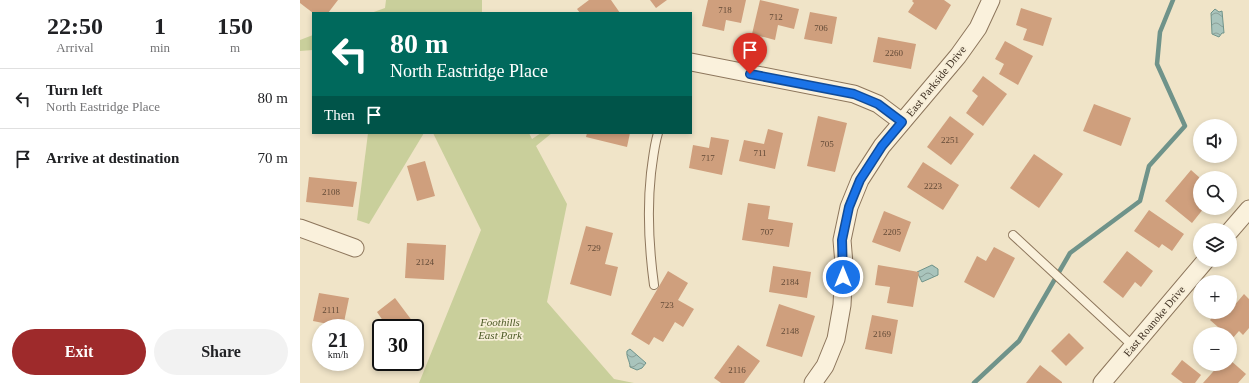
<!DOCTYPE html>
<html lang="en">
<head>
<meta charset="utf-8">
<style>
  :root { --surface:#fff; --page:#f2f2f2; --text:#202124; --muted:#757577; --line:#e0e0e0; --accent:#9e2a2b }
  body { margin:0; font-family:Georgia,serif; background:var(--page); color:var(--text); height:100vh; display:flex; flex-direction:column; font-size:15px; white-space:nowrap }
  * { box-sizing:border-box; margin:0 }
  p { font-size:13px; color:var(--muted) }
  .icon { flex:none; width:22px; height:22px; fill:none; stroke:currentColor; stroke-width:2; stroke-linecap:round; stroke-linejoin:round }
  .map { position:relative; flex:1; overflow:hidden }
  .drawer { display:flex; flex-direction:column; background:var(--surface); width:300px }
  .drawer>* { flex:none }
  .banner { position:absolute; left:12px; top:12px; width:380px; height:122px; border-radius:0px; box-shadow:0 2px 6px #0003; background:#00695c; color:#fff; overflow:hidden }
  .tools { position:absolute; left:893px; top:119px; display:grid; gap:8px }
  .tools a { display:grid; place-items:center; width:44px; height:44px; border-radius:50%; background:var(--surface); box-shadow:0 2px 6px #0003; font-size:20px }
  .speed { position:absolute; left:12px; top:319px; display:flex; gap:8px; font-size:20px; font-weight:700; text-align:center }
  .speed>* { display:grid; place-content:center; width:52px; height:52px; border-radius:50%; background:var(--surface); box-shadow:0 2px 6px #0003; line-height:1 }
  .speed small { font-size:10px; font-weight:400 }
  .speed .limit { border:2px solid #111; border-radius:6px; background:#fff; color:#111 }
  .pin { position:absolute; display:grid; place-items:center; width:34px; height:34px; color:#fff; margin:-41px -17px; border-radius:50% 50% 50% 0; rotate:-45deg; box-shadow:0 0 4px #0007 }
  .pin .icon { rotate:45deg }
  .me { position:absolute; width:44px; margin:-22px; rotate:0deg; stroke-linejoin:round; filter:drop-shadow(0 0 3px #0008) }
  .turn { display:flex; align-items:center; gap:14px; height:84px; padding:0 12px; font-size:18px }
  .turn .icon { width:52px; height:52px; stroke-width:2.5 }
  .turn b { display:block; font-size:28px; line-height:34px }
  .then { display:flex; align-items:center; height:38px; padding:0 12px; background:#0003; gap:8px; font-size:15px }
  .eta { display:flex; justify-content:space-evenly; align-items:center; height:68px; text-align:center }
  .eta b { font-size:24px; font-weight:600; line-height:28px }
  .button { display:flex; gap:8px; margin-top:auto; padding:8px 12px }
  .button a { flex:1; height:46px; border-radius:24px; background:var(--accent); color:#fff; font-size:16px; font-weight:600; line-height:46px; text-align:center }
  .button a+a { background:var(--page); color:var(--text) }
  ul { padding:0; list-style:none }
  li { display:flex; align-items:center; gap:12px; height:60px; padding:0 12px; border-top:1px solid var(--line) }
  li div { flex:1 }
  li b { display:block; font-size:15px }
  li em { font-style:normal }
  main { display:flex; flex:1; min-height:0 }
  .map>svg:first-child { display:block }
  .green { fill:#c9cf9b }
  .water { fill:url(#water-waves); stroke:#6f938a }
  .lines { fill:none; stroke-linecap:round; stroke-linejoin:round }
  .stream { stroke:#6f938a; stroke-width:4.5 }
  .building { fill:#cf9f7d }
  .lane-casing { stroke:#8d765c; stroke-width:10 }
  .street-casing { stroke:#8d765c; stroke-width:19 }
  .lane { stroke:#faf1dc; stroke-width:8 }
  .street { stroke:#faf1dc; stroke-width:17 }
  .route-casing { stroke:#114b97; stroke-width:10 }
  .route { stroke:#1a73e8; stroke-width:7 }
  .labels { text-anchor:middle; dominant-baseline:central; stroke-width:3.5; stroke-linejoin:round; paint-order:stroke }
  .number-label { font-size:9px; fill:#624a37 }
  .street-label { font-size:11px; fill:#3d2e20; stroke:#f7eed8 }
  .park-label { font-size:11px; font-style:italic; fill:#4d5a26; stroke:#f7eed8 }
</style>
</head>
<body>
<main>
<section class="drawer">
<div class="eta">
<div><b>22:50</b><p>Arrival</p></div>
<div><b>1</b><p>min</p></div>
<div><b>150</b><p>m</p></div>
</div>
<ul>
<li><svg class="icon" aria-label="left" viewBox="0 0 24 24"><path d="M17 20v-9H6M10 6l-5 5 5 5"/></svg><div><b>Turn left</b><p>North Eastridge Place</p></div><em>80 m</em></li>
<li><svg class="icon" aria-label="arrive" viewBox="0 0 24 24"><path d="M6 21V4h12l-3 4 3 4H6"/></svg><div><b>Arrive at destination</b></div><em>70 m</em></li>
</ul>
<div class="button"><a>Exit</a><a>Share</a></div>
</section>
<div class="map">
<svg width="949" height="383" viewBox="0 0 949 383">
  <defs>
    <pattern id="water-waves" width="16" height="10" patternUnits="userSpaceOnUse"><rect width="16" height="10" fill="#a9c4bc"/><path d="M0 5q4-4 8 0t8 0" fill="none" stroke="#8ba098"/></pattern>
  </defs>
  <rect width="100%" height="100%" fill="#f0e4c8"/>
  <!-- green -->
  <g class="green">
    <polygon points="86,0 182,0 182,13 71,13 85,8"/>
    <polygon points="13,35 13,50 0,51 0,40"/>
    <polygon points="68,133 124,133 69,224 57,220"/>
    <polygon points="133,133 229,133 232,139 241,133 252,133 236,146 267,204 247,302 314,379 334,383 119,383 181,230"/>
  </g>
  <!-- water -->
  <g class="water">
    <polygon points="915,9 919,12 922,11 924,33 922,33 919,37 912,34 911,13"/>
    <polygon points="632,265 638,269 638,275 622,282 617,272"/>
    <path d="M330 349 346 363 342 368 337 370 330 367C330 361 326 357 327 351Z"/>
  </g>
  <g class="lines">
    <!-- stream -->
    <polyline class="stream" points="674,383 719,341 770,253 840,201 849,166 885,126 857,64 860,32 873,0"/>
  </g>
  <!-- building -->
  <g class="building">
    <polygon points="0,0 38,0 28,13 13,13 0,3"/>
    <polygon points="289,0 311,0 320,13 280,13 277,9"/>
    <polygon points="350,0 367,0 356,8"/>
    <polygon points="408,0 446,0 441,23 426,20 424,31 402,26"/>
    <polygon points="460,0 499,9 494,29 478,25 475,40 452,34"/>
    <polygon points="613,0 644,0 651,5 636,30 608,12 614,3 612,1"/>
    <polygon points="721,8 752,18 743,46 723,40 727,29 716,25"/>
    <polygon points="510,12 537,17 532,44 504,39"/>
    <polygon points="578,37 616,44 611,69 573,62"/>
    <polygon points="705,41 733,56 718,85 699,74 704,64 695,59"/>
    <polygon points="683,76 707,94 683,126 666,113 678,96 672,91"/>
    <polygon points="794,104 831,118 821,146 783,131"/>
    <polygon points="518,116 547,123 535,172 507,166"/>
    <polygon points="650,116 674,134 651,165 627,147"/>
    <polygon points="468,129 483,133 475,169 439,161 444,140 464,144"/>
    <polygon points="287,133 330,133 327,147 286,137"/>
    <polygon points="411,137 429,140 422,175 389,168 393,145 409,148"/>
    <polygon points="734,154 763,174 739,208 710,188"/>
    <polygon points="125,161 135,196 117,201 107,166"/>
    <polygon points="623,162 659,185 643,210 607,187"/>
    <polygon points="891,170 900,178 900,208 904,208 892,223 865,201"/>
    <polygon points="9,177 57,182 53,207 6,202"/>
    <polygon points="448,203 470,206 468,219 493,223 489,247 442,240"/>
    <polygon points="849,210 884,234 872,251 862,244 859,248 834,231"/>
    <polygon points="584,211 611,222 600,252 572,242"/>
    <polygon points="286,226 313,233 305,264 318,267 311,296 270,284"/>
    <polygon points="107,243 146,245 144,280 105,278"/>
    <polygon points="694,247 715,258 694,298 664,282 677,256 686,261"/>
    <polygon points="827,251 853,271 841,287 835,282 823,298 803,282"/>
    <polygon points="578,265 619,272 613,307 587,303 590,287 575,285"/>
    <polygon points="473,266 511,272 507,298 469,292"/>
    <polygon points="368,271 388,283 378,300 394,309 383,327 375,322 363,342 354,337 349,345 331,334"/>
    <polygon points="19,293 49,298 43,327 13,321"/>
    <polygon points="944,294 949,299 949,328 943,335 939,331 932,339 930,337 930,334 926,334 910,320 916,312 927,312 928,313"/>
    <polygon points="95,298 116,326 113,328 88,328 77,312"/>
    <polygon points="479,304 515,316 502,357 466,346"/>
    <polygon points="572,315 598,320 592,354 565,349"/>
    <polygon points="769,333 784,348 766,366 751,351"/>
    <polygon points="438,345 460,361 444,383 421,383 414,378"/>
    <polygon points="882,360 901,375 895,383 883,383 871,374"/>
    <polygon points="930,360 946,374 938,383 903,383 920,364 930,364"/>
    <polygon points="740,365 762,382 762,383 726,383"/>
  </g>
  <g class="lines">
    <defs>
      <g id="lane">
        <polyline points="713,235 833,346"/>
        <path d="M354 285C349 248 347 210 351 173 353 159 354 146 358 133"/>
      </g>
      <g id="street">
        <polyline points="391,62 554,94 578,104 602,122"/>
        <polyline points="0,228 55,248"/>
        <polyline points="930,231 949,209"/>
        <polyline points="513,383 525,366 536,339 542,305 544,264 542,240 549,207 560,180 582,146 658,56 678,28 691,0"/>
        <polyline points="802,383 906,260"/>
      </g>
    </defs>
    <!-- lane casing -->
    <use href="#lane" class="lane-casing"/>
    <!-- street casing -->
    <use href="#street" class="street-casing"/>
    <!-- lane -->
    <use href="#lane" class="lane"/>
    <!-- street -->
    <use href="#street" class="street"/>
  </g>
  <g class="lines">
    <defs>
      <polyline id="route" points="450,74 554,94 578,104 602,122 582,146 560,180 549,207 542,240 543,277"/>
    </defs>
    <!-- route casing -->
    <use href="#route" class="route-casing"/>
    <!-- route -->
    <use href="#route" class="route"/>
  </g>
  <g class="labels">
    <!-- number labels -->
    <g class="number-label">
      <text x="425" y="10">718</text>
      <text x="476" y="17">712</text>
      <text x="521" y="28">706</text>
      <text x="594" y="53">2260</text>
      <text x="650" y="140">2251</text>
      <text x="527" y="144">705</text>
      <text x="460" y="153">711</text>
      <text x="408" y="158">717</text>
      <text x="633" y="186">2223</text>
      <text x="31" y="192">2108</text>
      <text x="467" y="232">707</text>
      <text x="592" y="232">2205</text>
      <text x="294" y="248">729</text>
      <text x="125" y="262">2124</text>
      <text x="490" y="282">2184</text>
      <text x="367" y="305">723</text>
      <text x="31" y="310">2111</text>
      <text x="490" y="331">2148</text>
      <text x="582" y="334">2169</text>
      <text x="437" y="370">2116</text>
    </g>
    <!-- street labels -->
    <g class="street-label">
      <text transform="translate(636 81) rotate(-51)">East Parkside Drive</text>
      <text transform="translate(854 321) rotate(-50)">East Roanoke Drive</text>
    </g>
    <!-- park labels -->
    <g class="park-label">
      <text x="200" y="322">Foothills<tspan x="200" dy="13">East Park</tspan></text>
    </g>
  </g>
</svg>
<div class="tools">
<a><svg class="icon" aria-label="sound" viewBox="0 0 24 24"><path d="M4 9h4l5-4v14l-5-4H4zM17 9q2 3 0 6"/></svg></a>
<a><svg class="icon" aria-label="search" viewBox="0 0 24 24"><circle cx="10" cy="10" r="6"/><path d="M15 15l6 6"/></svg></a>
<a><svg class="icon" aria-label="layers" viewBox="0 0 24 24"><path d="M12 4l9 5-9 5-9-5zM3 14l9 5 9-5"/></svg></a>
<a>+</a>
<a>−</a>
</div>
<div class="speed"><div>21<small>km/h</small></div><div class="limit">30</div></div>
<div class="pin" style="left:450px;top:74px;background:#d93025"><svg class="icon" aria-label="arrive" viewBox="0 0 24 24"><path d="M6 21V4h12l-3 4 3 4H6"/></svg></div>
<svg class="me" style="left:543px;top:277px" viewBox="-20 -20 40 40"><circle r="17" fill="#1a73e8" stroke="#fff" stroke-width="3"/><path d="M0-11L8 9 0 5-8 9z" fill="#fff"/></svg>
<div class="banner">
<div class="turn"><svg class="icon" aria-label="left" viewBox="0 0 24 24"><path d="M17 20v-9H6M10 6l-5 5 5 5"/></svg><div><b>80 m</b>North Eastridge Place</div></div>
<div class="then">Then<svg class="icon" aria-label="arrive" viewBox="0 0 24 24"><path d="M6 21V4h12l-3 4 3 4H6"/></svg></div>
</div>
</div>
</main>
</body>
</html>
